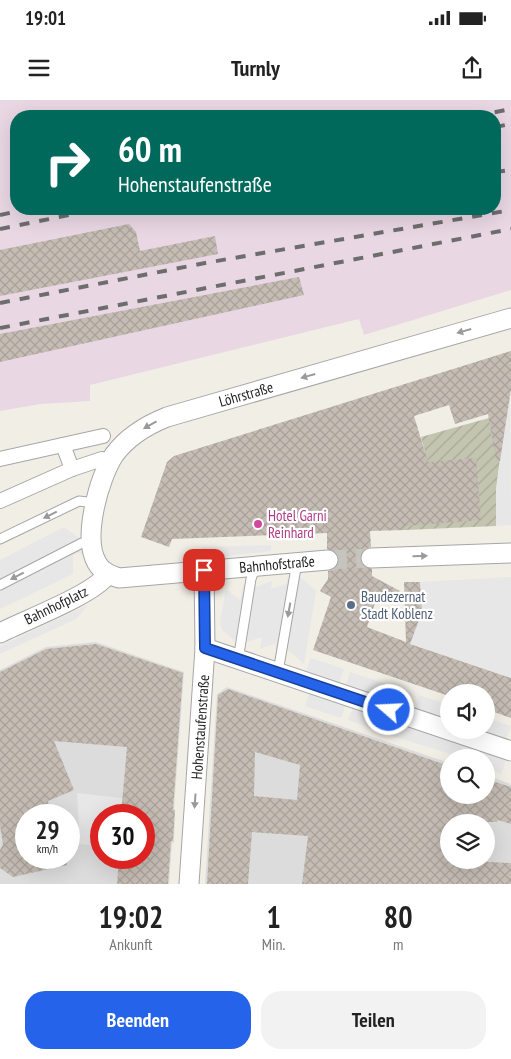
<!DOCTYPE html>
<html lang="de">
<head>
<meta charset="utf-8">
<style>
  :root { --surface:#fff; --page:#f2f2f2; --text:#222; --muted:#767676; --accent:#2563eb }
  body { margin:0; font-family:"PT Sans Narrow",sans-serif; background:var(--page); color:var(--text); height:100vh; display:flex; flex-direction:column; font-size:19px; white-space:nowrap }
  * { box-sizing:border-box; margin:0 }
  p { font-size:16px; color:var(--muted) }
  .icon { flex:none; width:28px; height:28px; fill:none; stroke:currentColor; stroke-width:2; stroke-linecap:round; stroke-linejoin:round }
  .map { position:relative; height:784px; overflow:hidden }
  .drawer { display:flex; flex-direction:column; background:var(--surface); flex:1 }
  .drawer>* { flex:none }
  .banner { position:absolute; left:10px; top:10px; width:491px; height:105px; border-radius:20px; box-shadow:0 5px 20px #0002; background:#00695c; color:#fff; overflow:hidden }
  .tools { position:absolute; left:440px; top:584px; display:grid; gap:10px }
  .tools a { display:grid; place-items:center; width:55px; height:55px; border-radius:50%; background:var(--surface); box-shadow:0 5px 20px #0002; font-size:25px }
  .speed { position:absolute; left:15px; top:704px; display:flex; gap:10px; font-size:25px; font-weight:700; text-align:center }
  .speed>* { display:grid; place-content:center; width:65px; height:65px; border-radius:50%; background:var(--surface); box-shadow:0 5px 20px #0002; line-height:1 }
  .speed small { font-size:12px; font-weight:400 }
  .speed .limit { border:8px solid #d22; background:#fff; color:#111 }
  .pin { position:absolute; display:grid; place-items:center; width:42px; height:42px; color:#fff; margin:-21px; border-radius:10px; box-shadow:0 2px 8px #0006 }
  .me { position:absolute; width:55px; margin:-28px; rotate:289deg; stroke-linejoin:round; filter:drop-shadow(0 0 4px #0008) }
  .turn { display:flex; align-items:center; gap:18px; height:105px; padding:0 25px; font-size:22px }
  .turn .icon { width:65px; height:65px; stroke-width:2.5 }
  .turn b { display:block; font-size:35px; line-height:42px }
  .eta { display:flex; justify-content:space-evenly; align-items:center; height:85px; text-align:center }
  .eta b { font-size:30px; font-weight:700; line-height:35px }
  .action { display:flex; gap:10px; margin-top:auto; padding:10px 25px }
  .action a { flex:1; height:58px; border-radius:20px; background:var(--accent); color:#fff; font-size:20px; font-weight:700; line-height:58px; text-align:center }
  .action a+a { background:var(--page); color:var(--text) }
  .status { display:flex; justify-content:space-between; align-items:center; height:35px; padding:0 25px; background:var(--surface); direction:ltr }
  .status svg { height:14px; fill:currentColor }
  header { display:flex; justify-content:space-between; align-items:center; height:65px; padding:0 25px; background:var(--surface); font-size:22px; font-weight:700 }
  .map>svg:first-child { display:block }
  .residential { fill:#dddcdc; fill-rule:evenodd }
  .railway { fill:#e9d7e4; fill-rule:evenodd }
  .construction { fill:url(#construction-furrows) }
  .parking { fill:#e7e7e7 }
  .building { fill:url(#building-cross-hatch); fill-rule:evenodd }
  .lines { fill:none; stroke-linecap:round; stroke-linejoin:round }
  .minor-tunnel { stroke:#c6c5bd; stroke-width:19; stroke-dasharray:19 9; stroke-linecap:butt }
  .service-casing { stroke:#a6a6a6; stroke-width:11 }
  .pedestrian-casing { stroke:#a6a6a6; stroke-width:16 }
  .minor-casing { stroke:#a6a6a6; stroke-width:21 }
  .service { stroke:#fff; stroke-width:9 }
  .pedestrian { stroke:#fff; stroke-width:14 }
  .minor { stroke:#fff; stroke-width:19 }
  .rail { stroke:#6d6d6d; stroke-width:4; stroke-dasharray:10 10; stroke-linecap:butt }
  .oneway { fill:#9a9a9a }
  .route-casing { stroke:#184099; stroke-width:12 }
  .route { stroke:#2563eb; stroke-width:9 }
  .hotel-dot { fill:#d1479c; stroke:#fff; stroke-width:2 }
  .service-dot { fill:#5c6f8a; stroke:#fff; stroke-width:2 }
  .labels { text-anchor:middle; dominant-baseline:central; stroke-width:4.5; stroke-linejoin:round; paint-order:stroke }
  .street-label { font-size:15px; fill:#1f1f1f; stroke:#fff }
  .hotel-label { font-size:15px; fill:#b23c85; stroke:#fff; text-anchor:start }
  .service-label { font-size:15px; fill:#4e5e75; stroke:#fff; text-anchor:start }
</style>
</head>
<body>
<div class="status"><b>19:01</b><svg viewBox="0 0 49 12"><path d="M0 12V9h3v3zM5 12V6h3v6zM10 12V3h3v9zM15 12V0h3v12zM26 1h20v11H26zM47 4h2v5h-2z"/></svg></div>
<header><svg class="icon" aria-label="menu" viewBox="0 0 24 24"><path d="M4 6h16M4 12h16M4 18h16"/></svg>Turnly<svg class="icon" aria-label="share" viewBox="0 0 24 24"><path d="M12 15V3M7 8l5-5 5 5M5 13v7h14v-7"/></svg></header>
<div class="map">
<svg width="511" height="784" viewBox="0 0 511 784">
  <defs>
    <pattern id="construction-furrows" width="10" height="10" patternUnits="userSpaceOnUse" patternTransform="scale(1.25)"><rect width="10" height="10" fill="#c3c5b0"/><path d="M-1 1l2-2M0 10L10 0M9 11l2-2" fill="none" stroke="#a7a997"/></pattern>
    <pattern id="building-cross-hatch" width="8" height="8" patternUnits="userSpaceOnUse" patternTransform="scale(1.25)"><rect width="8" height="8" fill="#c5bdb4"/><path d="M0 0l8 8M0 8l8-8" fill="none" stroke="#a9a29a"/></pattern>
  </defs>
  <rect width="100%" height="100%" fill="#f0eee5"/>
  <!-- residential -->
  <g class="residential">
    <path d="M96 542 184 572 174 709H175L174 743H172L169 784H0V570L46 547ZM26 715H69V758H26ZM101 715H144V758H101Z"/>
    <path d="M227 587 449 663V695H486V675L511 684V784H205L217 594ZM449 722H486V760H449Z"/>
  </g>
  <!-- railway -->
  <path class="railway" d="M0 0H511V190L364 235 359 219 90 285V301L40 304 0 311ZM16 16H495V109H16Z"/>
  <!-- construction -->
  <polygon class="construction" points="489,318 493,341 502,342 496,390 496,426 405,430 402,356 425,352 421,337"/>
  <!-- parking -->
  <g class="parking">
    <polygon points="510,289 511,425 496,426 496,390"/>
    <polygon points="64,427 79,438 84,433 84,454 78,453 73,455 73,474 0,509 0,460"/>
    <polygon points="271,445 271,451 190,460 202,447"/>
    <polygon points="511,477 511,578 410,544 422,512 420,482"/>
    <polygon points="302,478 316,491 304,564 289,551 275,549 276,543 260,549 262,537 247,542 233,539 222,530 220,522 226,489 240,500 243,485 256,487 272,481 271,489 286,484 287,479"/>
    <polygon points="88,505 76,519 0,554 0,546"/>
    <polygon points="311,558 344,569 339,583 306,572"/>
    <polygon points="350,572 412,593 408,607 346,585"/>
    <polygon points="310,592 346,604 341,618 305,606"/>
    <polygon points="419,595 449,605 449,621 415,609"/>
    <polygon points="353,607 382,617 378,631 348,620"/>
    <polygon points="486,618 511,626 506,640 476,630 486,630"/>
    <polygon points="390,620 464,645 460,657 386,634"/>
    <polygon points="472,647 506,660 501,674 486,668 486,658 468,658"/>
    <polygon points="77,693 122,698 121,715 101,715 101,746 80,744"/>
  </g>
  <!-- building -->
  <g class="building">
    <polygon points="129,124 136,132 140,151 215,136 218,154 0,196 0,150"/>
    <polygon points="299,177 304,195 0,262 0,234"/>
    <polygon points="511,251 511,289 500,361 496,361 488,314 455,324 449,305 414,316 428,362 476,358 481,420 405,426 405,430 370,431 371,447 365,449 360,458 362,464 372,469 372,476 400,491 375,503 367,527 406,542 404,482 420,482 422,512 410,544 511,578 511,618 486,609 486,592 449,592 449,596 313,550 331,497 320,491 328,479 328,471 335,469 339,460 337,453 327,449 327,433 172,439 169,447 141,437 167,362 174,356"/>
    <polygon points="96,544 183,573 173,710 175,710 173,741 171,741 168,784 117,784 119,758 144,758 144,715 121,715 127,647 54,641 74,690 48,701 51,715 26,715 26,758 66,758 67,765 13,777 0,768 0,750 3,744 0,726 0,572 46,549"/>
    <path d="M228 589 449 666V695H486V679L511 687V724L498 720 497 722H449V760L511 763V784H302L308 736 252 732 248 784H207L218 595ZM255 652 300 665 297 700 254 696Z"/>
  </g>
  <g class="lines">
    <!-- minor-tunnel -->
    <polyline class="minor-tunnel" points="328,460 371,458"/>
    <defs>
      <g id="service">
        <polyline points="0,439 79,401 95,403"/>
        <polyline points="0,485 82,443 92,444"/>
        <polyline points="240,560 239,554 251,479 256,465"/>
        <polyline points="278,572 297,462"/>
      </g>
      <g id="pedestrian">
        <polyline points="63,345 72,369"/>
        <polyline points="0,359 103,336"/>
        <polyline points="0,401 72,369 102,359"/>
      </g>
      <g id="minor">
        <polyline points="371,458 511,453"/>
        <path d="M328 460 119 478C110 475 102 472 97 463 82 438 99 378 114 355 127 337 147 325 167 317L511 218"/>
        <path d="M0 533C25 520 93 495 108 474"/>
        <polyline points="205,548 511,651"/>
        <polyline points="189,784 205,548 204,470"/>
      </g>
    </defs>
    <!-- service casing -->
    <use href="#service" class="service-casing"/>
    <!-- pedestrian casing -->
    <use href="#pedestrian" class="pedestrian-casing"/>
    <!-- minor casing -->
    <use href="#minor" class="minor-casing"/>
    <!-- service -->
    <use href="#service" class="service"/>
    <!-- pedestrian -->
    <use href="#pedestrian" class="pedestrian"/>
    <!-- minor -->
    <use href="#minor" class="minor"/>
    <!-- rail -->
    <g class="rail">
      <polyline points="475,16 511,9"/>
      <polyline points="495,27 511,24"/>
      <polyline points="495,72 511,70"/>
      <polyline points="93,111 111,109"/>
      <polyline points="0,115 27,109"/>
      <polyline points="0,129 99,109"/>
      <polyline points="0,203 205,163 511,110"/>
      <polyline points="0,228 511,129"/>
    </g>
  </g>
  <!-- one-way arrows -->
  <defs><path id="oneway-solid" d="M-6-.8H1V-3.2L6.5 0L1 3.2V.8H-6Z" transform="scale(1.25)"/></defs>
  <g class="oneway">
    <use href="#oneway-solid" transform="translate(464 231) rotate(164)"/>
    <use href="#oneway-solid" transform="translate(308 276) rotate(164)"/>
    <use href="#oneway-solid" transform="translate(150 325) rotate(151)"/>
    <use href="#oneway-solid" transform="translate(50 415) rotate(154)"/>
    <use href="#oneway-solid" transform="translate(420 456) rotate(-2)"/>
    <use href="#oneway-solid" transform="translate(17 476) rotate(153)"/>
    <use href="#oneway-solid" transform="translate(289 510) rotate(100)"/>
    <use href="#oneway-solid" transform="translate(195 701) rotate(94)"/>
  </g>
  <g class="lines">
    <defs>
      <polyline id="route" points="204,470 205,548 389,610"/>
    </defs>
    <!-- route casing -->
    <use href="#route" class="route-casing"/>
    <!-- route -->
    <use href="#route" class="route"/>
  </g>
  <!-- markers -->
  <circle class="hotel-dot" cx="258" cy="424" r="5"/>
  <circle class="service-dot" cx="351" cy="505" r="5"/>
  <g class="labels">
    <!-- street labels -->
    <g class="street-label">
      <text transform="translate(246 294) rotate(-16)">Löhrstraße</text>
      <text transform="translate(277 464) rotate(-5)">Bahnhofstraße</text>
      <text transform="translate(56 505) rotate(-26)">Bahnhofplatz</text>
      <text transform="translate(200 627) rotate(-86)">Hohenstaufenstraße</text>
    </g>
    <!-- hotel labels -->
    <g class="hotel-label">
      <text x="268" y="415">Hotel Garni<tspan x="268" dy="17">Reinhard</tspan></text>
    </g>
    <!-- service labels -->
    <g class="service-label">
      <text x="361" y="496">Baudezernat<tspan x="361" dy="17">Stadt Koblenz</tspan></text>
    </g>
  </g>
</svg>
<div class="tools">
<a><svg class="icon" aria-label="sound" viewBox="0 0 24 24"><path d="M4 9h4l5-4v14l-5-4H4zM17 9q2 3 0 6"/></svg></a>
<a><svg class="icon" aria-label="search" viewBox="0 0 24 24"><circle cx="10" cy="10" r="6"/><path d="M15 15l6 6"/></svg></a>
<a><svg class="icon" aria-label="layers" viewBox="0 0 24 24"><path d="M12 4l9 5-9 5-9-5zM3 14l9 5 9-5"/></svg></a>
</div>
<div class="speed"><div>29<small>km/h</small></div><div class="limit">30</div></div>
<div class="pin" style="left:204px;top:470px;background:#d93025"><svg class="icon" aria-label="arrive" viewBox="0 0 24 24"><path d="M6 21V4h12l-3 4 3 4H6"/></svg></div>
<svg class="me" style="left:389px;top:610px" viewBox="-20 -20 40 40"><circle r="17" fill="#2563eb" stroke="#fff" stroke-width="3"/><path d="M0-11L8 9 0 5-8 9z" fill="#fff"/></svg>
<div class="banner">
<div class="turn"><svg class="icon" aria-label="right" viewBox="0 0 24 24"><path d="M7 20v-9h11M14 6l5 5-5 5"/></svg><div><b>60 m</b>Hohenstaufenstraße</div></div>
</div>
</div>
<section class="drawer">
<div class="eta">
<div><b>19:02</b><p>Ankunft</p></div>
<div><b>1</b><p>Min.</p></div>
<div><b>80</b><p>m</p></div>
</div>
<div class="action"><a>Beenden</a><a>Teilen</a></div>
</section>
</body>
</html>
